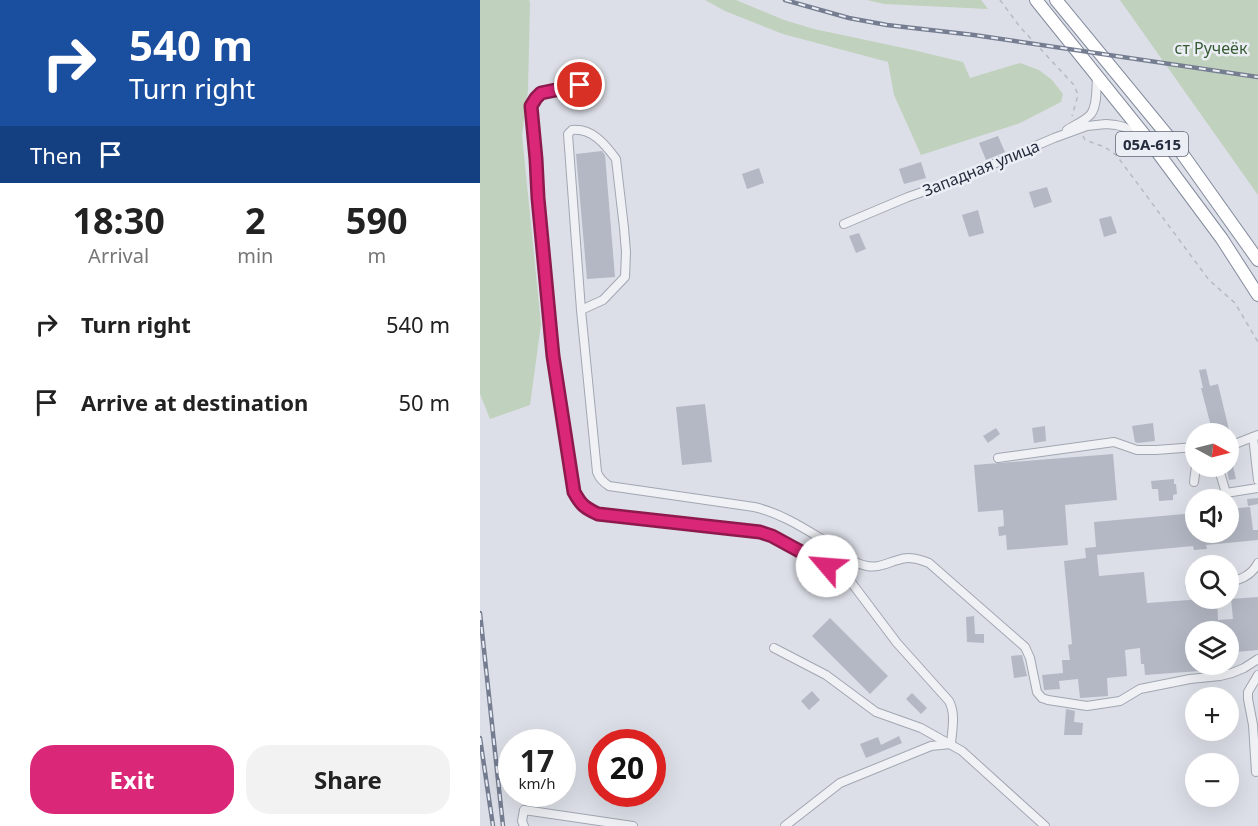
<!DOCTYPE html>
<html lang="en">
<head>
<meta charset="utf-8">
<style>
  :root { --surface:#fff; --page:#f2f2f2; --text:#222; --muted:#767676; --accent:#db2777 }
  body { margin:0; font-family:"Noto Sans",sans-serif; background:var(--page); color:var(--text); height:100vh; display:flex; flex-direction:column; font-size:22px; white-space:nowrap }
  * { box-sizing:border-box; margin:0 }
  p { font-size:20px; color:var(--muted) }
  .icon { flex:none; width:33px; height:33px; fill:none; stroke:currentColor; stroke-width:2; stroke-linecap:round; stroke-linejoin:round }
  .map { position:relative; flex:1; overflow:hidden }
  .drawer { display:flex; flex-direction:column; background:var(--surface); width:480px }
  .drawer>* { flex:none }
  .top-card { background:#1a4fa0; color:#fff; overflow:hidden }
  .needle { width:39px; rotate:97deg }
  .buttons { position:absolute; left:705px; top:423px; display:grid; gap:12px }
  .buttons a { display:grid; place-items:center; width:54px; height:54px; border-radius:50%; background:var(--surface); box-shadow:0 6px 24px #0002; font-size:30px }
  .speed { position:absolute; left:18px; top:729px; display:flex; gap:12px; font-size:30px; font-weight:700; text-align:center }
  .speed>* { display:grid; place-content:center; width:78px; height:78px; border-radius:50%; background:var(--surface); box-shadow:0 6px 24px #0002; line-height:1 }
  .speed small { font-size:15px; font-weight:400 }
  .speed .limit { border:9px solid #d22; background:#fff; color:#111 }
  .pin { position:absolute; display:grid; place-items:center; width:51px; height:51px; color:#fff; margin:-26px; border:3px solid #fff; border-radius:50%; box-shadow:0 2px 6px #0007 }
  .me { position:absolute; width:66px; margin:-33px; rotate:297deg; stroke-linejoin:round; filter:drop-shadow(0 0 4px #0008) }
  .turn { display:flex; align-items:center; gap:21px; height:126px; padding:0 30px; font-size:27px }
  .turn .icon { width:78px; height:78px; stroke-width:2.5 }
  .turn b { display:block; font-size:42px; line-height:51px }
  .then { display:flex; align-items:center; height:57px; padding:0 30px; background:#0003; gap:12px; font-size:22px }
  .eta { display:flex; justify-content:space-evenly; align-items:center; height:102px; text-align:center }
  .eta b { font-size:36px; font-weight:700; line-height:42px }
  .cta { display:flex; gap:12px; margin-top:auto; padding:12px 30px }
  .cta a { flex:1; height:69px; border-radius:24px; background:var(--accent); color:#fff; font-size:24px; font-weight:700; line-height:69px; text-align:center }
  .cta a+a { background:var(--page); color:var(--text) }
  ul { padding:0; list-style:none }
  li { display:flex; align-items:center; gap:18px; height:78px; padding:0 30px }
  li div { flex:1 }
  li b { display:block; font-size:22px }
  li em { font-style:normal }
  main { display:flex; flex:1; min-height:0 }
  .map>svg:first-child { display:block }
  .green { fill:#c0d1bd }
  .building { fill:#b3b8c4 }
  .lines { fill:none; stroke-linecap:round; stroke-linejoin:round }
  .minor-casing { stroke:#a1a6b1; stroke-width:10 }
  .highway-casing { stroke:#838b9e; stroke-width:14 }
  .path { stroke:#b6bac2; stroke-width:1.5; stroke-dasharray:4.5 4.5; stroke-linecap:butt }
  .minor { stroke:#eff1f5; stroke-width:8 }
  .highway { stroke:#fff; stroke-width:12 }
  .rail-casing { stroke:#757d91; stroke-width:4.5 }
  .rail { stroke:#ebeef5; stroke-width:2; stroke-dasharray:7; stroke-linecap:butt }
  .route-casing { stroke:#8e194d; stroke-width:15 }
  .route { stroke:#db2777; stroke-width:10 }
  .labels { text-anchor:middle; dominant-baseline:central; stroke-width:5; stroke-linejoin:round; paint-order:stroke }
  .shield { fill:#ebeef5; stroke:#606675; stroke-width:1.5 }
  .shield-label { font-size:15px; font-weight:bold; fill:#252c3e }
  .park-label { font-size:16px; fill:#365a32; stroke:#ebeef5 }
  .street-label { font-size:16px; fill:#252c3e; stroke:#ebeef5 }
</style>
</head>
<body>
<main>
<section class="drawer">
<div class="top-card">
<div class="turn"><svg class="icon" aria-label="right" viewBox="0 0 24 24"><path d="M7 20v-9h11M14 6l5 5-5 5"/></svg><div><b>540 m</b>Turn right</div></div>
<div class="then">Then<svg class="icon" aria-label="arrive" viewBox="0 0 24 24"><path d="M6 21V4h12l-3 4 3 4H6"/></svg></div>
</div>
<div class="eta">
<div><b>18:30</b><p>Arrival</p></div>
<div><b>2</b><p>min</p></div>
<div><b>590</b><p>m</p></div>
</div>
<ul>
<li><svg class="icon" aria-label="right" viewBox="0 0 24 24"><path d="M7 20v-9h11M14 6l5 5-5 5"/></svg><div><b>Turn right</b></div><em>540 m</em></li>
<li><svg class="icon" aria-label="arrive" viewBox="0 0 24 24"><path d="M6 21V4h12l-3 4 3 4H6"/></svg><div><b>Arrive at destination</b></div><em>50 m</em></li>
</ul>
<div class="cta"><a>Exit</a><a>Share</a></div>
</section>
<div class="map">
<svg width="778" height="826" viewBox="0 0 778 826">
  <rect width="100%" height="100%" fill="#dcdfe7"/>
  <!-- green -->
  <g class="green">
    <polygon points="0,0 49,0 50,3 48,90 42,135 61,324 50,405 10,419 0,394"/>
    <polygon points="225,0 256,0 304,20 334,29 433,50 483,62 490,78 540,63 559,70 572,80 583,94 581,102 540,123 441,155 414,95 408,62 303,34 245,11"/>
    <polygon points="387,0 501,0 508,9 404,4"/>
    <polygon points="640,0 778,0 778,195"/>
  </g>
  <!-- building -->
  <g class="building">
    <polygon points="518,136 525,152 506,160 499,143"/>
    <polygon points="122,151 125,155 135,277 107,279 96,154"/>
    <polygon points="441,162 446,178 424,184 419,169"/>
    <polygon points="279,168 284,183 267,189 262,174"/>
    <polygon points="567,187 572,202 554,208 549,192"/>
    <polygon points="498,210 504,233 489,237 482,215"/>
    <polygon points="631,216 637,233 624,237 619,219"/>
    <polygon points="379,233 386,249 376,253 369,236"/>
    <polygon points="726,369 730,386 738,384 750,434 733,434 721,388 723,388 719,370"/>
    <polygon points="225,404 232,462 202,465 196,407"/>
    <polygon points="673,423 675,441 658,443 655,442 652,426"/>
    <polygon points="565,426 566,441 554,443 552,428"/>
    <polygon points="516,428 520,434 508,443 503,436"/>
    <polygon points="633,454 637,500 585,505 588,545 527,550 526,535 519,536 518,527 524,526 523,510 498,512 494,465"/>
    <polygon points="746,466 753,466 756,479 749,480"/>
    <polygon points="694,479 694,484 696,484 697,494 693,495 693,500 679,501 678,489 672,489 671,481"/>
    <polygon points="778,498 778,504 768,506 767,499"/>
    <polygon points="770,507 773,530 778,530 778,540 726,545 727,549 714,550 713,546 617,555 619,576 664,572 667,603 737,598 738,620 753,619 751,599 778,597 778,650 756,652 755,643 748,643 748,632 716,632 716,664 719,664 719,671 665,675 664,664 661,664 660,648 645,650 647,676 627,678 628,696 600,698 598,679 579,681 580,689 564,690 562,675 583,673 582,660 590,660 588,645 592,644 584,561 606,558 605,548 616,547 614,522 716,513 716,532 748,532 748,509"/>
    <polygon points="494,616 495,634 504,634 504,643 487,642 486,617"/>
    <polygon points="350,618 408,676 390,694 332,636"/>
    <polygon points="542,655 547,676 534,678 531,656"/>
    <polygon points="332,691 340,700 329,710 321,701"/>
    <polygon points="432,693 447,708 441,714 426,699"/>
    <polygon points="586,709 595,711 594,722 603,723 602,735 584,735"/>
    <polygon points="419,736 422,743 386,758 380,744 398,737 401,745"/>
  </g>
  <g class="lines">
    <defs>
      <g id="minor">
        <path d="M100 85 61 93 56 97 51 106 58 198 73 356 91 481C96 500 101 506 118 514L280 532 292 536 364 575 371 582 417 643 469 701C476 714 472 730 471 744"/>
        <path d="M587 130C594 125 605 121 611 114 618 104 616 87 617 76"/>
        <polyline points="364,224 428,197 474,181 574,138 607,126 626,124 636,125 644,127 664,139"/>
        <path d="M101 310 123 300 145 277 146 252 144 228 136 159C125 144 112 128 92 130L88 134 101 310 117 472C119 478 123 482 129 486L274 507C297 512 319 525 340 538 355 549 368 562 387 566 399 568 407 563 418 560 429 556 439 559 449 563L545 647 550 658 557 692 562 698 568 700 607 706 640 701 660 689 710 679 740 676 752 673 764 668 778 659"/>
        <polyline points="773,437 778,480"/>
        <polyline points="748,444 755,444 778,435"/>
        <polyline points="518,458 634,442 657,450 676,450 716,447"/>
        <polyline points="735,466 740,473 746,493 778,488"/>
        <polyline points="714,482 716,466"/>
        <path d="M748 582C762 580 772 575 778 563"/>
        <polyline points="710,586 716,585"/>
        <polyline points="294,648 346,675 396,712 441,728 482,751 565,826"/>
        <polyline points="776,772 773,725 768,699 768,692 778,675"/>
        <polyline points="44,826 42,821 44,810 153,826"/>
        <polyline points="305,826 360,783 451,746 471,744"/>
      </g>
      <g id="highway">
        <polyline points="556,0 670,142 742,239 778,295"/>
        <polyline points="576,0 701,152 778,260"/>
      </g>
    </defs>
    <!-- minor casing -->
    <use href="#minor" class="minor-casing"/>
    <!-- highway casing -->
    <use href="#highway" class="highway-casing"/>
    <!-- path -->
    <g class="path">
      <polyline points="520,0 540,27 594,85 598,95 592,116"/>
      <polyline points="603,136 605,140 625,147 637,156 729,280 755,303 778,342"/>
    </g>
    <!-- minor -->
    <use href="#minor" class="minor"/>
    <!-- highway -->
    <use href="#highway" class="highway"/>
    <defs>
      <g id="rail">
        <polyline points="305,0 369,18 407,25 494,35 778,77"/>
        <polyline points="0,613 23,826"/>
        <polyline points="0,738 13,826"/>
      </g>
    </defs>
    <!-- rail casing -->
    <use href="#rail" class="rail-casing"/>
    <!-- rail -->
    <use href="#rail" class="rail"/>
  </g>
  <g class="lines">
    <defs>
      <path id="route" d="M100 85 61 93 56 98 51 106 56 159 58 198 73 356 94 492C101 505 105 508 118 514L280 532 292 536 347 566"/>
    </defs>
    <!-- route casing -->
    <use href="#route" class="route-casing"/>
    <!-- route -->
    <use href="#route" class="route"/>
  </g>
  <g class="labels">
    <!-- shield labels -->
    <rect class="shield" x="636" y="132" width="72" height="24" rx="4.5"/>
    <g class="shield-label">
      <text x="672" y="144">05А-615</text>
    </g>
    <!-- park labels -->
    <g class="park-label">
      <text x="731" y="48">ст Ручеёк</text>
    </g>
    <!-- street labels -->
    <g class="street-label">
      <text transform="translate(501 168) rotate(-22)">Западная улица</text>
    </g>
  </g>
</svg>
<div class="buttons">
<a><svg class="needle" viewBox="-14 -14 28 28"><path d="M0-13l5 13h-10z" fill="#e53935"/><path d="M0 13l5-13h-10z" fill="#767676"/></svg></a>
<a><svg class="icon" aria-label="sound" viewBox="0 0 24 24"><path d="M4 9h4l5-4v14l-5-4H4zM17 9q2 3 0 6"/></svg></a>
<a><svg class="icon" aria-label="search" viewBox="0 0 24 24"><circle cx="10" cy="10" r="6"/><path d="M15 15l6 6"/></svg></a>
<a><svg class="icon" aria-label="layers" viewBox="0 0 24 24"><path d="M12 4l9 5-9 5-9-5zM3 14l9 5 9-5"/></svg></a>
<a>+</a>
<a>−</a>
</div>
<div class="speed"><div>17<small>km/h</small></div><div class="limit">20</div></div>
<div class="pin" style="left:100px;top:85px;background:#d93025"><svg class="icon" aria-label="arrive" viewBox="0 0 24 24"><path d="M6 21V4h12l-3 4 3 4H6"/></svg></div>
<svg class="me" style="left:347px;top:566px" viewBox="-20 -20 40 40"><circle r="19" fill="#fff"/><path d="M0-13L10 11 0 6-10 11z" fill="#db2777"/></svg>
</div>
</main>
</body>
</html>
